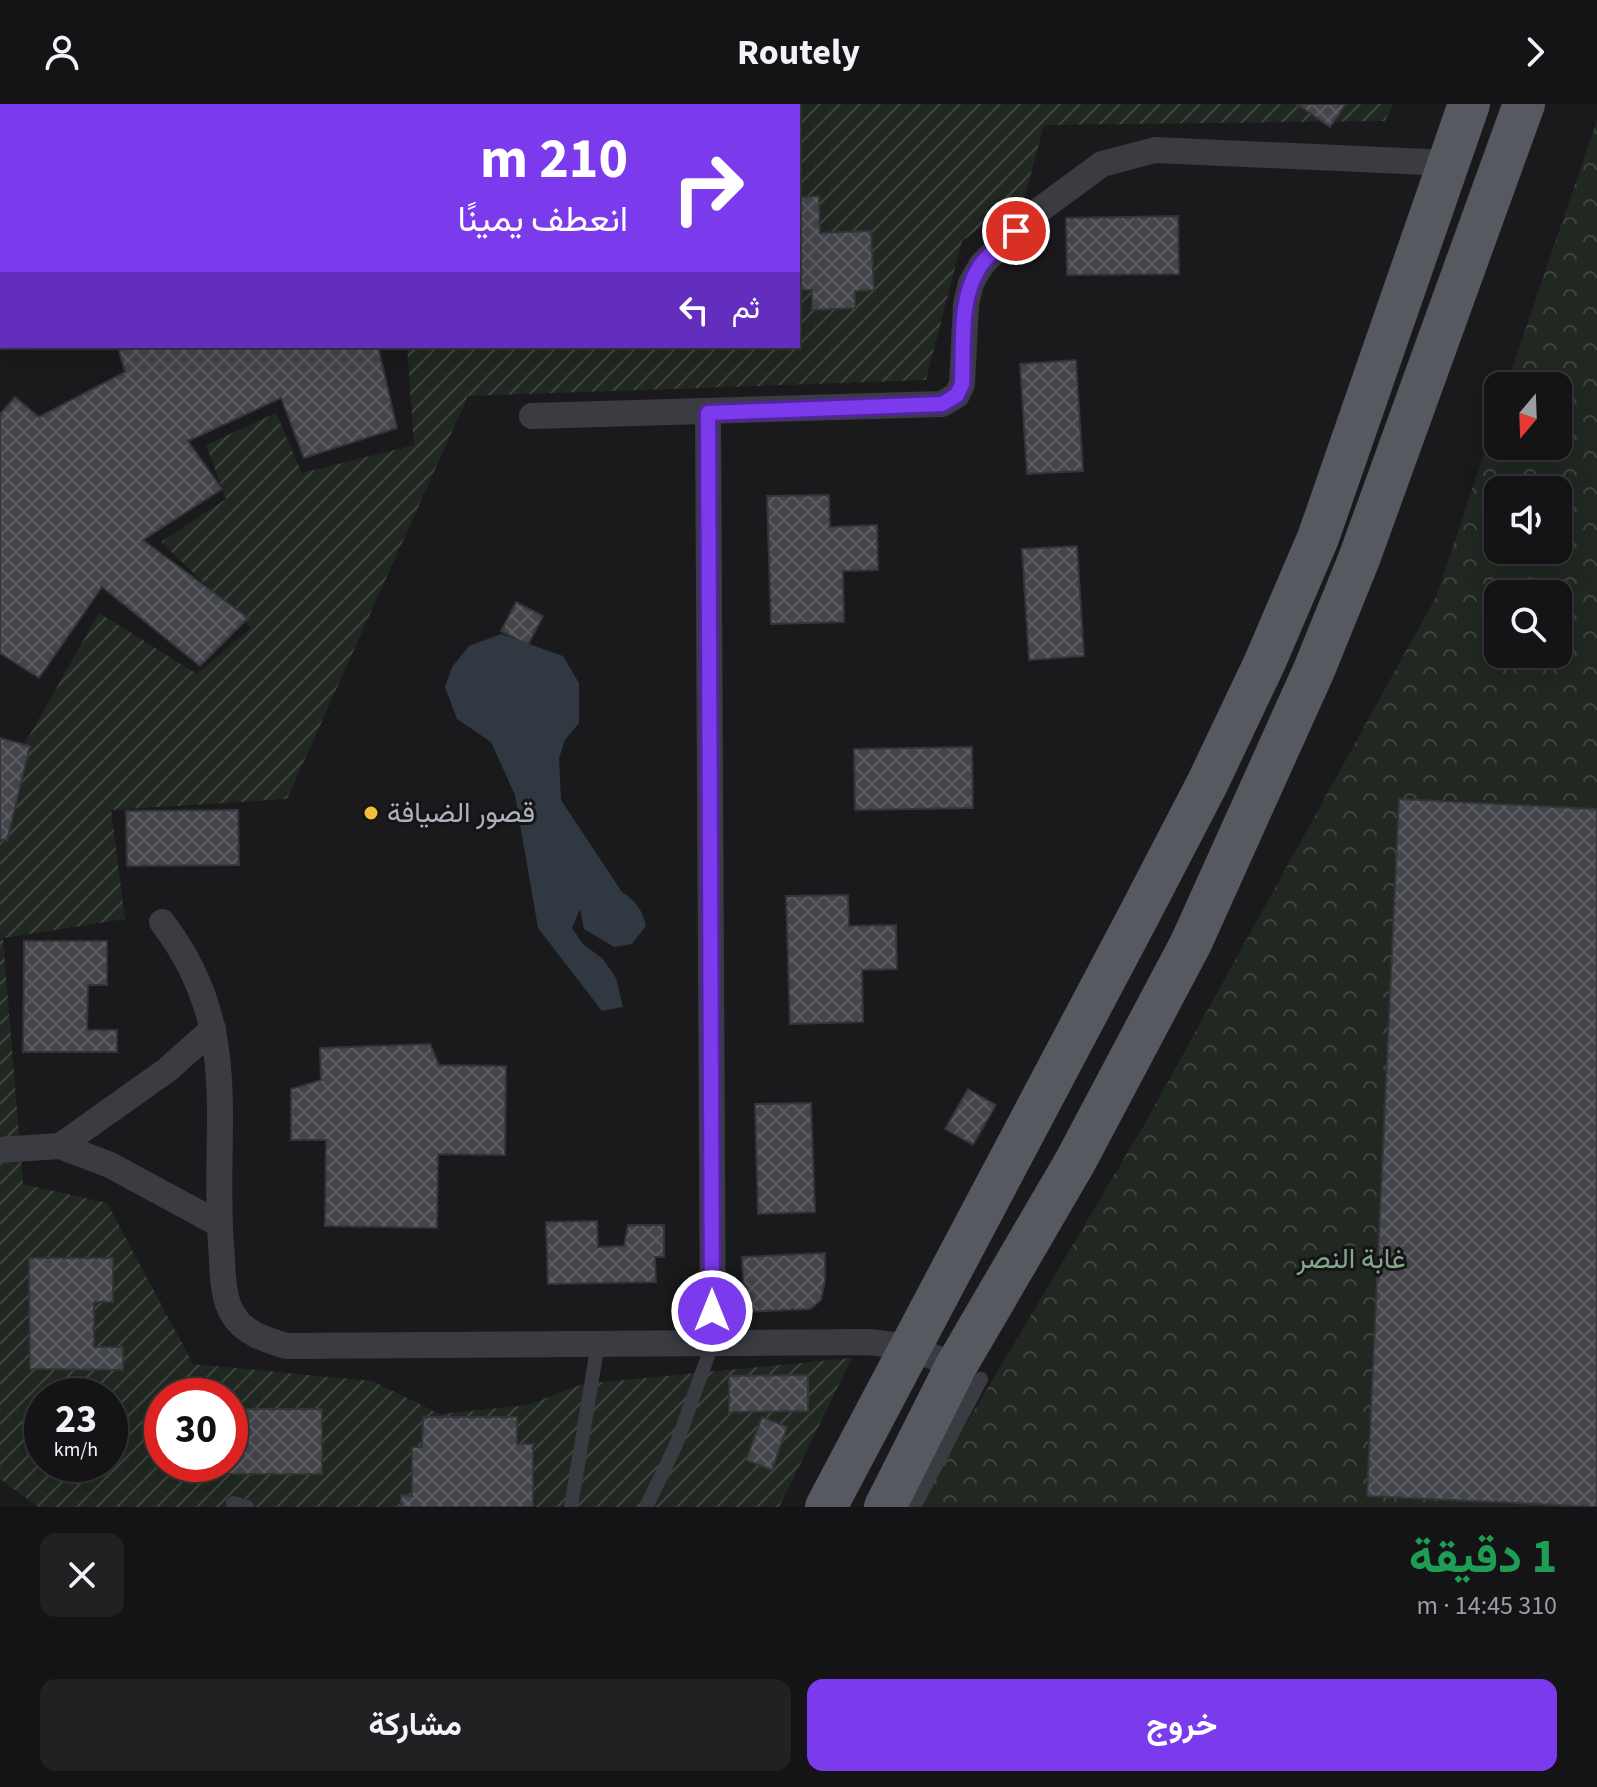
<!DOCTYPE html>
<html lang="ar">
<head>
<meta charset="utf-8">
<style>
  :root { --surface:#141416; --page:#212123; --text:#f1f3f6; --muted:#9d9ea1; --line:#333335; --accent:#7c3aed }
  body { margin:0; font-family:"Source Sans 3",Vazirmatn,sans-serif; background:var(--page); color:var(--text); direction:rtl; height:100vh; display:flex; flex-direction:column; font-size:30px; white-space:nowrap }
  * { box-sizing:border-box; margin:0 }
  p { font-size:26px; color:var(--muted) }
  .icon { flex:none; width:44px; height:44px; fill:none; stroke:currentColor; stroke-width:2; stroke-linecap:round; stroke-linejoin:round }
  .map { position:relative; height:1403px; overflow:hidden; direction:ltr }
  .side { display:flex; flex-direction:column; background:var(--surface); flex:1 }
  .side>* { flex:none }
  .hud { position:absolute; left:0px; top:0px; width:800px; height:244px; box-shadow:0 8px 32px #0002,0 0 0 2px var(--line); direction:rtl; background:#7c3aed; color:#fff; overflow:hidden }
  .needle { width:52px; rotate:199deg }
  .controls { position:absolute; left:1484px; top:268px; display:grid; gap:16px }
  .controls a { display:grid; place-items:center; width:88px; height:88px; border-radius:16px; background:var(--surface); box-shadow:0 8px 32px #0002,0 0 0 2px var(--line); font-size:40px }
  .speed { position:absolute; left:24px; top:1274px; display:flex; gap:16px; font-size:40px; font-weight:700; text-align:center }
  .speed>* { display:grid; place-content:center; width:104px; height:104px; border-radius:50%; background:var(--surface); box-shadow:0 8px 32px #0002,0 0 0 2px var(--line); line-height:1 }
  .speed small { font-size:20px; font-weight:400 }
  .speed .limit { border:12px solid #d22; background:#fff; color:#111 }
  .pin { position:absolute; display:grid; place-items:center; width:68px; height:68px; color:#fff; margin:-34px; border:4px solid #fff; border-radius:50%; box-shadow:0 2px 8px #0007 }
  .me { position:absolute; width:88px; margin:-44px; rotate:0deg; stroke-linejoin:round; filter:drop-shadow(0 0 6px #0008) }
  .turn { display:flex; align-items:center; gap:28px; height:168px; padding:0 40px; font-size:36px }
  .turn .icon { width:104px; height:104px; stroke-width:2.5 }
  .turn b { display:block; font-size:56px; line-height:68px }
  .then { display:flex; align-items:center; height:76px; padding:0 40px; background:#0003; gap:16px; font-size:30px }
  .round { display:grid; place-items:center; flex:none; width:84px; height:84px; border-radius:16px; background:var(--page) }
  .summary { display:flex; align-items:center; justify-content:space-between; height:136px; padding:0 40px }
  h1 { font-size:48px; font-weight:700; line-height:60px; color:#1e9e55 }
  .button { display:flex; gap:16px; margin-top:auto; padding:16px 40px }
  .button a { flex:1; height:92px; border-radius:16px; background:var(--accent); color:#fff; font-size:32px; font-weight:700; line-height:92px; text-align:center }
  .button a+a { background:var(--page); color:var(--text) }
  header { display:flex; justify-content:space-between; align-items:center; height:104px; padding:0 40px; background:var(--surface); font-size:36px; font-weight:700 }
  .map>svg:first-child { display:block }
  .forest { fill:url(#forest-crowns); fill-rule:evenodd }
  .garden { fill:url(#garden-furrows); fill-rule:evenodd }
  .water { fill:#303941 }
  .building { fill:url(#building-cross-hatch); stroke:#343439; stroke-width:2 }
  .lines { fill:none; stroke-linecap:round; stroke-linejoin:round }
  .service { stroke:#3b3c42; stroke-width:14 }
  .minor { stroke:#3b3c42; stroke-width:26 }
  .primary { stroke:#575961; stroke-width:42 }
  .route-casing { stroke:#51269a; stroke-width:20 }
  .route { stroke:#7c3aed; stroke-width:14 }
  .poi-dot { fill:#f4bd3b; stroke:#151518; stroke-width:3 }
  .labels { text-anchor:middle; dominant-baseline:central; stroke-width:6; stroke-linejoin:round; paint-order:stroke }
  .poi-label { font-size:28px; fill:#adb1bc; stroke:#151518; text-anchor:start }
  .park-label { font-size:28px; fill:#84a787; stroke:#151518 }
</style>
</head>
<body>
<header><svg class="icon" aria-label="forward" viewBox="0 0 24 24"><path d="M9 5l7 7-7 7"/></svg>Routely<svg class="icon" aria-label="person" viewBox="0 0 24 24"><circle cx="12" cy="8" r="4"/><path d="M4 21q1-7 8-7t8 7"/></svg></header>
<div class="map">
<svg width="1597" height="1403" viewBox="0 0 1597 1403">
  <defs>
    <pattern id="forest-crowns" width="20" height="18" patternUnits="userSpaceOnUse" patternTransform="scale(2)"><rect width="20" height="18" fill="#202821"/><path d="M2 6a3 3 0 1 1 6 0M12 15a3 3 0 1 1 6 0" fill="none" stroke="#3e453f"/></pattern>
    <pattern id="garden-furrows" width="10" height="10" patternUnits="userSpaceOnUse" patternTransform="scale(2)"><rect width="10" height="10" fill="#202821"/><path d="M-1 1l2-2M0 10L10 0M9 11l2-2" fill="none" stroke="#3e453f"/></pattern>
    <pattern id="building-cross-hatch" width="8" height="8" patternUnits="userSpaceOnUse" patternTransform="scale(2)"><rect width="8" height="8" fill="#44454a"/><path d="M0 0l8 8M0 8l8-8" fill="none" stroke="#5c5d62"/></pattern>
  </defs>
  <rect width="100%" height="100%" fill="#1a1a1d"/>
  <!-- forest -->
  <path class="forest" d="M1597 16V1403H917L1144 1021 1436 493 1498 307V342H1558V282H1506ZM1498 386H1558V446H1498ZM1498 490H1558V550H1498Z"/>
  <!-- garden -->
  <path class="garden" d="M542 0H1393L1385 17 1044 21 1025 92 962 137 926 276 468 292 287 695 111 706 125 815 3 834 23 1080 107 1099 193 1260 372 1277 440 1310 528 1301 583 1280 852 1254 779 1403H38L0 1375V735L24 641 99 509 197 570 251 524 161 438 226 395 206 341 276 309 302 369 414 341 407 242H798V2H538ZM42 1292H110V1360H42ZM162 1292H230V1360H162Z"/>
  <!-- water -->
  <path class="water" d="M501 530 563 552 579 579V619L565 636 559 654 561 696 622 788C636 797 642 805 646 822L632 840 614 843 584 825 580 805 572 824 583 840 603 855 616 874 623 903 602 907 538 824 515 691 491 638 457 615 445 583 452 563 469 542Z"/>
  <!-- building -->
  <g class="building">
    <rect x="152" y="0" width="82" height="2"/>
    <polygon points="1297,0 1346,0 1330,23"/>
    <polygon points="819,92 820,129 871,127 874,186 855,187 855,204 812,206 812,186 798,186 798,93"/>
    <polygon points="1178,112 1179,170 1067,171 1066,114"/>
    <polygon points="130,242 378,242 397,324 304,354 281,294 188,337 222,385 143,436 248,514 200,562 102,483 39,574 0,549 0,310 15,293 39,313 125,268 119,247"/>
    <polygon points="1076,256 1083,367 1027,370 1020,260"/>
    <polygon points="829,391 830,423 877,421 878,466 843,467 844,518 771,520 767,392"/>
    <polygon points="1077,442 1084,552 1029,556 1022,445"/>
    <polygon points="516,498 543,512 528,541 501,527"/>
    <polygon points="0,634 30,642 7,737 0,735"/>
    <polygon points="972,643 973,704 855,706 854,645"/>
    <polygon points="1399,695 1597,705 1597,1403 1367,1392"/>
    <polygon points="238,706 239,761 127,762 126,707"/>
    <polygon points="848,791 849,822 896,821 897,865 862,866 863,918 790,920 786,792"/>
    <polygon points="24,837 107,837 107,881 88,881 87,926 117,926 117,948 23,948"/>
    <polygon points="430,940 439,961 506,962 505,1051 438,1050 437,1124 325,1122 326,1036 291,1036 291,985 321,976 320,944"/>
    <polygon points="968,985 996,1001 973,1041 945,1025"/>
    <polygon points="811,999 815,1108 758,1110 755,1000"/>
    <polygon points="597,1117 598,1143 624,1142 628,1121 664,1121 664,1153 655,1153 656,1178 548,1180 546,1118"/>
    <polygon points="825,1149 825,1177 821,1196 810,1205 745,1208 742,1153"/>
    <polygon points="29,1154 113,1154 113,1198 94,1198 94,1243 123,1243 123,1266 30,1265"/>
    <polygon points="808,1271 808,1307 729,1308 729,1272"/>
    <polygon points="230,1305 322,1305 322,1370 211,1370 211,1360 230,1360"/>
    <polygon points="423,1313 517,1313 517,1340 533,1340 533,1403 401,1403 401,1391 412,1392 412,1343 422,1343"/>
    <polygon points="762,1313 787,1323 772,1366 746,1356"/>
  </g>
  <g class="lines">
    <!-- service -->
    <g class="service">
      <polyline points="233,1399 247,1403"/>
      <polyline points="571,1403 598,1239"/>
      <polyline points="646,1403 676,1341 713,1238"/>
      <polyline points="914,1403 981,1275"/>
    </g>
    <!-- minor -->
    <g class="minor">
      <polyline points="708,309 713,1238"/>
      <polyline points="532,312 942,300 957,291 962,280 966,200 971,179 982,160 1034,110 1102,60 1155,46 1450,59"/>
      <path d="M162 818C244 925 212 1018 221 1141 223 1163 221 1193 234 1212 245 1230 268 1236 286 1242L869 1238 909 1243 956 1262"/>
      <polyline points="60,1042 167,966 213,925"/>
      <polyline points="0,1046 60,1042 110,1061 219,1120"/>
    </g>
    <!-- primary -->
    <g class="primary">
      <polyline points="364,2 368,0"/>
      <polyline points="461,2 466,0"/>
      <polyline points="0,162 2,161"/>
      <polyline points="0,204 2,203"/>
      <polyline points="826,1403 1139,811 1207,680 1264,560 1318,434 1469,0"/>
      <polyline points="885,1403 956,1262 1075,1058 1191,839 1314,566 1359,455 1524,0"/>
    </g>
  </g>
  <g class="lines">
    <defs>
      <path id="route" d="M712 1207 708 309 942 300 957 291 962 280C964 242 958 195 980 162 989 149 1004 138 1016 127"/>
    </defs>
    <!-- route casing -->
    <use href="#route" class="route-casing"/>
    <!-- route -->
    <use href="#route" class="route"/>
  </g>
  <!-- markers -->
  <circle class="poi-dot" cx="371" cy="709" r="8"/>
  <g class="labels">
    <!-- poi labels -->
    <g class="poi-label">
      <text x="387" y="709">قصور الضيافة</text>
    </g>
    <!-- park labels -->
    <g class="park-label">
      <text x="1351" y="1155">غابة النصر</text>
    </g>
  </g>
</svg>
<div class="controls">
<a><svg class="needle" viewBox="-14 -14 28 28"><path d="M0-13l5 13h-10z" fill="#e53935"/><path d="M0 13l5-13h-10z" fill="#9d9ea1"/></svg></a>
<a><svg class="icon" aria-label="sound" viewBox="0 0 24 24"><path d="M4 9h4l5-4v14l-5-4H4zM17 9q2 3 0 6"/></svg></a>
<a><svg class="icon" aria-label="search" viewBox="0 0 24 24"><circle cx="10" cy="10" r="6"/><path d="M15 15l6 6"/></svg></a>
</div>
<div class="speed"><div>23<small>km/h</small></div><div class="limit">30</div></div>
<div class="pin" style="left:1016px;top:127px;background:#d93025"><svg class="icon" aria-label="arrive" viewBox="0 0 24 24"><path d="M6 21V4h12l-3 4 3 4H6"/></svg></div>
<svg class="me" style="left:712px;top:1207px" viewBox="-20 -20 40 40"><circle r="17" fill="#7c3aed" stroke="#fff" stroke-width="3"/><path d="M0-11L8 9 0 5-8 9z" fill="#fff"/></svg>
<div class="hud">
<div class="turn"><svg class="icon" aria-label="right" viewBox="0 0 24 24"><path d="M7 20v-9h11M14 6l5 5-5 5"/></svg><div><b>210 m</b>انعطف يمينًا</div></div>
<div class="then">ثم<svg class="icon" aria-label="left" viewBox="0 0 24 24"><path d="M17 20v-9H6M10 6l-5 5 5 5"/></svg></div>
</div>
</div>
<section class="side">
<div class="summary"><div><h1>1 دقيقة</h1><p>310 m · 14:45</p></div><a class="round"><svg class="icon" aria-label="close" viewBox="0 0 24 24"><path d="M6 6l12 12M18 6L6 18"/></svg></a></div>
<div class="button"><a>خروج</a><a>مشاركة</a></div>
</section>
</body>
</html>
